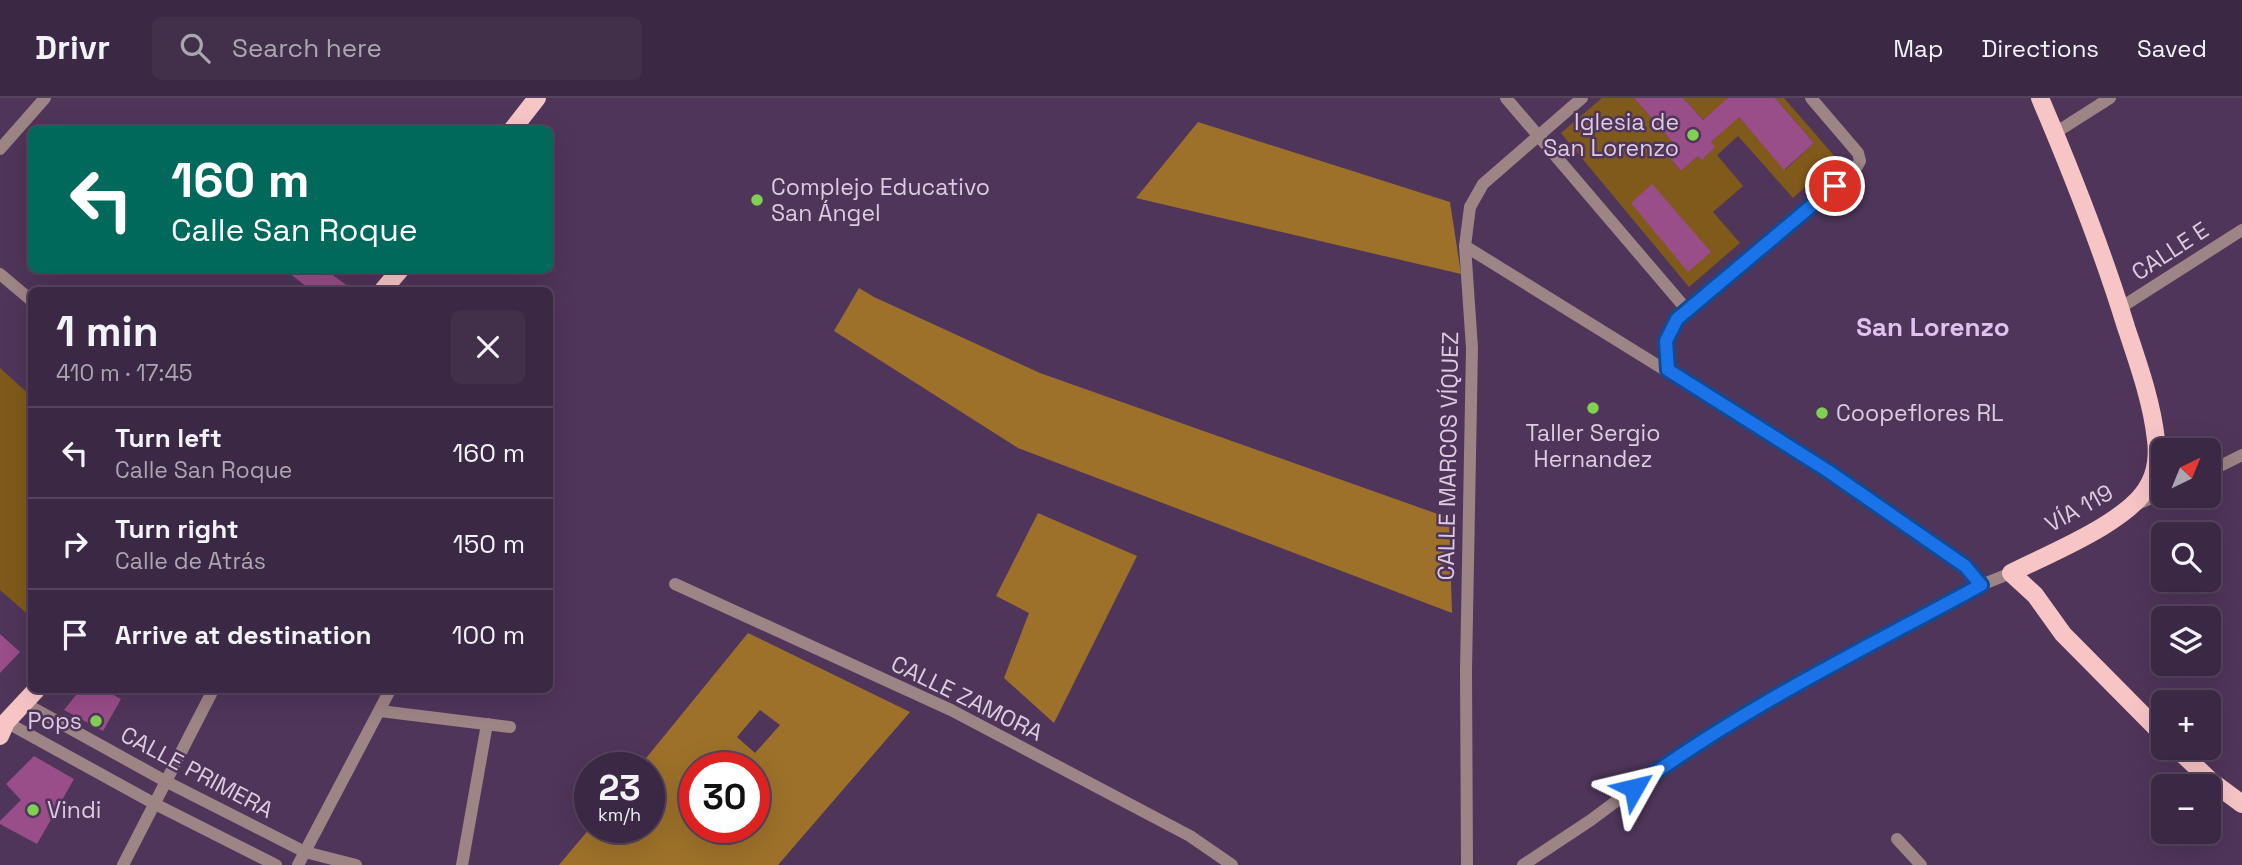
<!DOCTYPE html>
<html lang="en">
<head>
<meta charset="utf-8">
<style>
  :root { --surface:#3b2844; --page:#42304b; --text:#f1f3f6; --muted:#aca6b2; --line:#54445d }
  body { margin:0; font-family:"Space Grotesk",sans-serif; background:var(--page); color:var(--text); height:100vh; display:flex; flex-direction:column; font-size:26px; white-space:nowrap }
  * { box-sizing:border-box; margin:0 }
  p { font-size:23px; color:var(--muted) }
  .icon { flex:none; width:38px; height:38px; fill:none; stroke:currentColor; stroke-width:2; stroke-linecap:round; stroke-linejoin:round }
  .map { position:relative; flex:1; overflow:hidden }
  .panel { position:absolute; left:28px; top:189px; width:525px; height:406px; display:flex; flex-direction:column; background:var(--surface); border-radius:10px; box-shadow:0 7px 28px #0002,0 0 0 2px var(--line) }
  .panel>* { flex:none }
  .guide { position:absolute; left:28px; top:28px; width:525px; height:147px; border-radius:10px; box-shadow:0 7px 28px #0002,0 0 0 2px var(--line); background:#00695c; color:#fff; overflow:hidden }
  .needle { width:46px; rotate:43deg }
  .controls { position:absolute; left:2151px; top:340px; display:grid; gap:14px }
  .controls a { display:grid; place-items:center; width:70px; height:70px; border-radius:10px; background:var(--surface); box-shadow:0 7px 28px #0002,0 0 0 2px var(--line); font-size:35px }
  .speed { position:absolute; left:574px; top:654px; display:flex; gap:14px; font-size:35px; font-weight:700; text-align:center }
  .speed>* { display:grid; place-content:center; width:91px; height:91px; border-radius:50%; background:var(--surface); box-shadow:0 7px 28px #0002,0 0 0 2px var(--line); line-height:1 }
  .speed small { font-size:18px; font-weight:400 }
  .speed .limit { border:10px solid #d22; background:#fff; color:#111 }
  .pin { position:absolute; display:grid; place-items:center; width:60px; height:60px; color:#fff; margin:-30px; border:4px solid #fff; border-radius:50%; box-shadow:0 2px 7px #0007 }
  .me { position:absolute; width:77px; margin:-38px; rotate:53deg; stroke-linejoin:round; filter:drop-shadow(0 0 5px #0008) }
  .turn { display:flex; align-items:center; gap:24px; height:147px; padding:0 28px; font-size:32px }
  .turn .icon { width:91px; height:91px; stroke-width:2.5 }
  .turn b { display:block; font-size:49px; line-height:60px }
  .round { display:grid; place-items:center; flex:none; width:74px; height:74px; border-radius:10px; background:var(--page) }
  .headline { display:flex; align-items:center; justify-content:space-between; height:119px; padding:0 28px }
  h1 { font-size:42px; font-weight:600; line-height:52px }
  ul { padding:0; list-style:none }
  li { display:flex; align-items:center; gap:21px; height:91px; padding:0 28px; border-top:2px solid var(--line) }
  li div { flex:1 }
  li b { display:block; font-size:26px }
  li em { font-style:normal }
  header { display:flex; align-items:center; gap:42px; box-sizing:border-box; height:98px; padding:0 35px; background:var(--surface); border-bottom:2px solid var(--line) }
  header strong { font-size:33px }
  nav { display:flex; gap:38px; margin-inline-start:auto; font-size:24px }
  .search { width:490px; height:63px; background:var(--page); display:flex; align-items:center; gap:18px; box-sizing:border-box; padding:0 24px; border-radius:10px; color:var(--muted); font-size:26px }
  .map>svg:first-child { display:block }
  .green { fill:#805a1b }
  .forest { fill:#9d712a; fill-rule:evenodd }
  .building { fill:#994d89 }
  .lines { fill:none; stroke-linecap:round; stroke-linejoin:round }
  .minor { stroke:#9d8485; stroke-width:12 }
  .major { stroke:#f8c5c7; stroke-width:18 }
  .route-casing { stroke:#114b97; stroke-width:18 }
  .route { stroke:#1a73e8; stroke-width:12 }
  .poi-dot { fill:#80d051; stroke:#4f355a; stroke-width:2.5 }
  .labels { text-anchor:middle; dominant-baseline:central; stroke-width:5; stroke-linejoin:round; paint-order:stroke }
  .poi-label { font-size:23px; fill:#dccce2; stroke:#4f355a; text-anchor:start }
  .street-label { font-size:23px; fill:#dccce2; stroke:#4f355a }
  .quarter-label { font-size:26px; font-weight:bold; fill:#e1c2ee; stroke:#4f355a }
</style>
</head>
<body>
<header>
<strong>Drivr</strong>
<div class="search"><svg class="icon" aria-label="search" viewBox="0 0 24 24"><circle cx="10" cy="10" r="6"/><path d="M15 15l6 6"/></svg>Search here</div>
<nav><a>Map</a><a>Directions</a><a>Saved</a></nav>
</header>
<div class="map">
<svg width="2242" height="767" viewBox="0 0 2242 767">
  <rect width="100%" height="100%" fill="#4f355a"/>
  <!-- green -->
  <g class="green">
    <polygon points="1602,0 1634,0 1675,47 1666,55 1681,73 1698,58 1702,62 1714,50 1711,44 1726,30 1712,14 1703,22 1683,0 1728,0 1725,3 1785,72 1814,45 1775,0 1784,0 1837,61 1793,100 1738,38 1717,57 1743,88 1713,114 1740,145 1689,189 1561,35"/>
    <polygon points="0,270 31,298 31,519 0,492"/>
  </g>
  <!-- forest -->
  <g class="forest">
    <polygon points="1198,24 1450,104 1461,176 1136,100"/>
    <polygon points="859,190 874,199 1040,275 1449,420 1452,515 1018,350 834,233"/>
    <polygon points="1038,415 1137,458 1054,625 1004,580 1029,515 996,498"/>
    <path d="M748 535 910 614 778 767H559L590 730H649V670H638ZM760 612 780 627 755 655 737 639ZM695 670H754V730H695Z"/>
  </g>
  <!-- building -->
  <g class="building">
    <polygon points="1634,0 1683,0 1703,22 1728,0 1775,0 1814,45 1784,72 1739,19 1711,44 1715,49 1702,62 1698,58 1681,73 1666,55 1675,47"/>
    <polygon points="1652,86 1711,154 1688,174 1631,105"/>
    <polygon points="285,172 326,172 353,192 311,192"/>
    <polygon points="0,536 20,554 0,575"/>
    <polygon points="80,592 103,592 121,601 103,633 64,612"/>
    <polygon points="34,658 74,681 37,746 0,726 0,723 21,702 6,686"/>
  </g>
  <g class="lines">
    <!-- minor -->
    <g class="minor">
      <polyline points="1506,0 1687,212"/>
      <polyline points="2055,35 2110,0"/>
      <polyline points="0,51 45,0"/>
      <polyline points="1465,148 1828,373 1965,468 1981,487"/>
      <polyline points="0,176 32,203"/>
      <polyline points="2120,210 2242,132"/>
      <polyline points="1668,272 1666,243 1677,221 1856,70 1860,63 1858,55 1811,0"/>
      <polyline points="2208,374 2242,357"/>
      <polyline points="2135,407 2163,395"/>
      <polyline points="675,486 951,612 1190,738 1232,767"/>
      <polyline points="24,605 167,684 305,754 356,767"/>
      <polyline points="380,613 510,629"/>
      <polyline points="6,624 155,706 276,767"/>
      <polyline points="1897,741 1921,767"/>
      <polyline points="123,767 213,592"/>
      <polyline points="298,767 390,592"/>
      <polyline points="462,767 487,626"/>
      <polyline points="1467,767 1466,572 1472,250 1465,148 1470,109 1483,86 1582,0"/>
      <polyline points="1523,767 1591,722 1678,657 1728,627 1981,487 2011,475"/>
    </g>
    <!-- major -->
    <g class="major">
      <path d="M2040 0C2072 75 2102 151 2126 229 2138 265 2152 304 2156 342 2158 357 2156 375 2148 388 2129 424 2048 456 2011 475L2035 497 2063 536 2163 637"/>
      <polyline points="512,32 537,0"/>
      <polyline points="383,192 400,172"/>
      <polyline points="0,638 6,624 36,592"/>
      <polyline points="2175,649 2211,683 2242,706"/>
    </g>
  </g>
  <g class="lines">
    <defs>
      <path id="route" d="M1634 690C1742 610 1864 551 1981 487L1965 468 1828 373 1668 272 1666 243 1677 221 1835 88"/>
    </defs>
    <!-- route casing -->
    <use href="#route" class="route-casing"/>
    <!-- route -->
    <use href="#route" class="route"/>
  </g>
  <!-- markers -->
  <g class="poi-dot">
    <circle cx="1693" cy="37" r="7"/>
    <circle cx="757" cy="102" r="7"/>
    <circle cx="1593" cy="310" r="7"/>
    <circle cx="1822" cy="315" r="7"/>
    <circle cx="96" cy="623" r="7"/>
    <circle cx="33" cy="712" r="7"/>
  </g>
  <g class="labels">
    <!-- poi labels -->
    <g class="poi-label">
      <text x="1679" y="24" text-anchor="end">Iglesia de<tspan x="1679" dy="26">San Lorenzo</tspan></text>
      <text x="771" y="89">Complejo Educativo<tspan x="771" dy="26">San Ángel</tspan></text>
      <text x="1836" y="315">Coopeflores RL</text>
      <text x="1593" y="335" text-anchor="middle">Taller Sergio<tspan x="1593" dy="26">Hernandez</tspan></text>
      <text x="82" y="623" text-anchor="end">Pops</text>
      <text x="47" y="712">Vindi</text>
    </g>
    <!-- street labels -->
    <g class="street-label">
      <text transform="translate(2170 153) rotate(-33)">CALLE E</text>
      <text transform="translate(1448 358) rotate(-89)">CALLE MARCOS VÍQUEZ</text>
      <text transform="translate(2079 410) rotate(-29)">VÍA 119</text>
      <text transform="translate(967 600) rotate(26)">CALLE ZAMORA</text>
      <text transform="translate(197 674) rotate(28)">CALLE PRIMERA</text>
    </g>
    <!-- quarter labels -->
    <g class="quarter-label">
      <text x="1933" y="229">San Lorenzo</text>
    </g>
  </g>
</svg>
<div class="controls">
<a><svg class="needle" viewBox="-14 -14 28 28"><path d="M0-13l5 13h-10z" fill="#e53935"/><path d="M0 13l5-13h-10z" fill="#aca6b2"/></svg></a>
<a><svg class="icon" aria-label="search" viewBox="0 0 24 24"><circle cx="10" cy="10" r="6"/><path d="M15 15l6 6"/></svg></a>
<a><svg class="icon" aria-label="layers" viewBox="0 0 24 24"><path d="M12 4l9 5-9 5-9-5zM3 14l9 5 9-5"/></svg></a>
<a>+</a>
<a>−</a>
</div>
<div class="speed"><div>23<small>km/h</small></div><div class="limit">30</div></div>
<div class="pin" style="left:1835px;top:88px;background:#d93025"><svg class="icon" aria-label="arrive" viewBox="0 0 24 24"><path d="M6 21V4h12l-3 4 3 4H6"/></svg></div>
<svg class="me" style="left:1634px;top:690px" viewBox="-20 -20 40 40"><path d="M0-17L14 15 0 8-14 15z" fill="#1a73e8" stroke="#fff" stroke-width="4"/></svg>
<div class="guide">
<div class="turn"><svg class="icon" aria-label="left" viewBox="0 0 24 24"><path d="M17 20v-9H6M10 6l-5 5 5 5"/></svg><div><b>160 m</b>Calle San Roque</div></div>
</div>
<section class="panel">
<div class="headline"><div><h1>1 min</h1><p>410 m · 17:45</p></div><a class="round"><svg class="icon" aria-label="close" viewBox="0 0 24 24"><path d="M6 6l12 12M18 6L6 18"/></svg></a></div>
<ul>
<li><svg class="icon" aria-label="left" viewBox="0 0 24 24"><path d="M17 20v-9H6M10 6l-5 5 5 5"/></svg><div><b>Turn left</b><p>Calle San Roque</p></div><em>160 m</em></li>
<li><svg class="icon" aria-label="right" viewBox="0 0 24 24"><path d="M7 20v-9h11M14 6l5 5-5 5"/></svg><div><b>Turn right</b><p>Calle de Atrás</p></div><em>150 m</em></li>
<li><svg class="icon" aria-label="arrive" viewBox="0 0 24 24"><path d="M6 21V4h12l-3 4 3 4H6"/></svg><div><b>Arrive at destination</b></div><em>100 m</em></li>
</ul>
</section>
</div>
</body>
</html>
